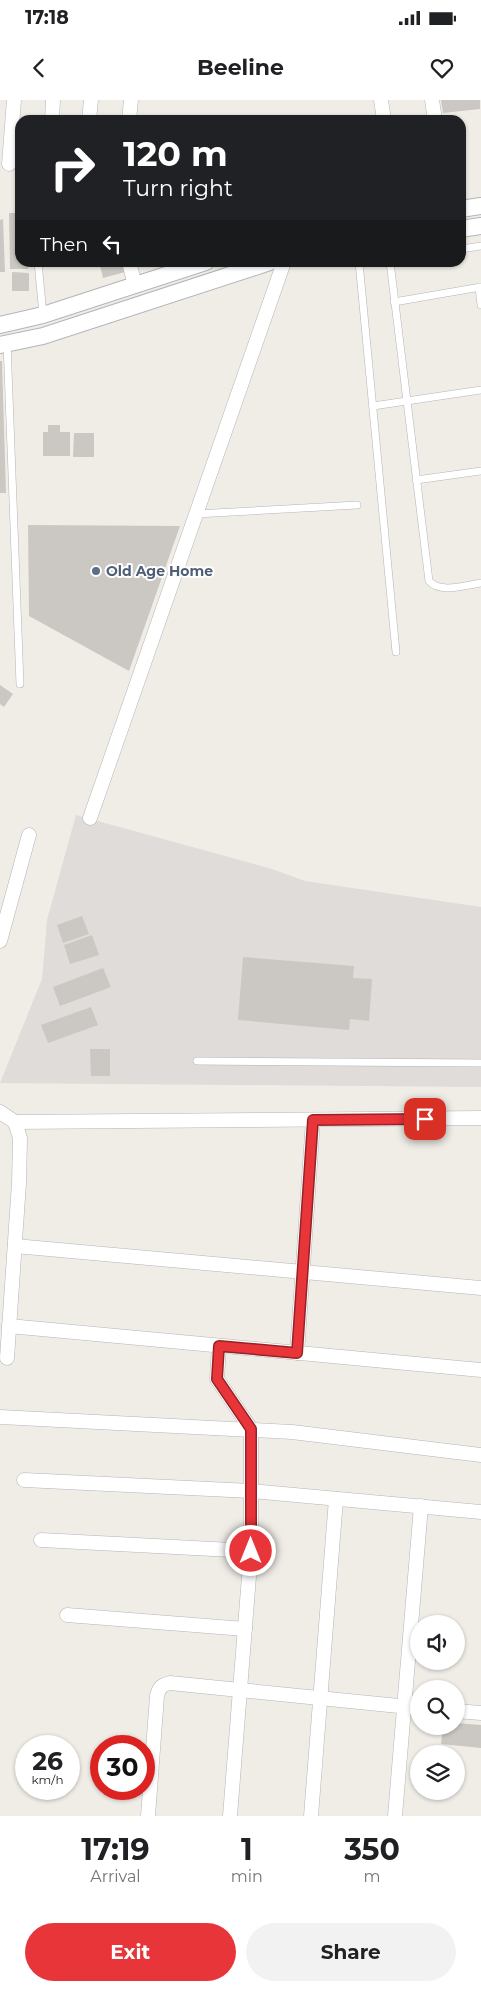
<!DOCTYPE html>
<html lang="en">
<head>
<meta charset="utf-8">
<style>
  :root { --surface:#fff; --page:#f2f2f2; --text:#202124; --muted:#757577; --accent:#e83539 }
  body { margin:0; font-family:Montserrat,sans-serif; background:var(--page); color:var(--text); height:100vh; display:flex; flex-direction:column; font-size:19px; white-space:nowrap }
  * { box-sizing:border-box; margin:0 }
  p { font-size:16px; color:var(--muted) }
  .icon { flex:none; width:28px; height:28px; fill:none; stroke:currentColor; stroke-width:2; stroke-linecap:round; stroke-linejoin:round }
  .map { position:relative; height:1716px; overflow:hidden }
  .details { display:flex; flex-direction:column; background:var(--surface); flex:1 }
  .details>* { flex:none }
  .top-card { position:absolute; left:15px; top:15px; width:451px; height:152px; border-radius:15px; box-shadow:0 1px 4px #0004; background:#202124; color:#fff; overflow:hidden }
  .fabs { position:absolute; left:410px; top:1515px; display:grid; gap:10px }
  .fabs a { display:grid; place-items:center; width:55px; height:55px; border-radius:50%; background:var(--surface); box-shadow:0 1px 4px #0004; font-size:25px }
  .speed { position:absolute; left:15px; top:1635px; display:flex; gap:10px; font-size:25px; font-weight:700; text-align:center }
  .speed>* { display:grid; place-content:center; width:65px; height:65px; border-radius:50%; background:var(--surface); box-shadow:0 1px 4px #0004; line-height:1 }
  .speed small { font-size:12px; font-weight:400 }
  .speed .limit { border:8px solid #d22; background:#fff; color:#111 }
  .pin { position:absolute; display:grid; place-items:center; width:42px; height:42px; color:#fff; margin:-21px; border-radius:10px; box-shadow:0 2px 8px #0006 }
  .me { position:absolute; width:55px; margin:-28px; rotate:0deg; stroke-linejoin:round; filter:drop-shadow(0 0 4px #0008) }
  .turn { display:flex; align-items:center; gap:18px; height:105px; padding:0 25px; font-size:22px }
  .turn .icon { width:65px; height:65px; stroke-width:2.5 }
  .turn b { display:block; font-size:35px; line-height:42px }
  .then { display:flex; align-items:center; height:48px; padding:0 25px; background:#0003; gap:10px; font-size:19px }
  .eta { display:flex; justify-content:space-evenly; align-items:center; height:85px; text-align:center }
  .eta b { font-size:30px; font-weight:700; line-height:35px }
  .primary-button { display:flex; gap:10px; margin-top:auto; padding:10px 25px }
  .primary-button a { flex:1; height:58px; border-radius:30px; background:var(--accent); color:#fff; font-size:20px; font-weight:700; line-height:58px; text-align:center }
  .primary-button a+a { background:var(--page); color:var(--text) }
  .status { display:flex; justify-content:space-between; align-items:center; height:35px; padding:0 25px; background:var(--surface); direction:ltr }
  .status svg { height:14px; fill:currentColor }
  header { display:flex; justify-content:space-between; align-items:center; height:65px; padding:0 25px; background:var(--surface); font-size:22px; font-weight:700 }
  .map>svg:first-child { display:block }
  .industrial { fill:#dfdcd9 }
  .building { fill:#cbc8c3 }
  .lines { fill:none; stroke-linecap:round; stroke-linejoin:round }
  .service-casing { stroke:#b2b5b9; stroke-width:8 }
  .minor-casing { stroke:#b2b5b9; stroke-width:15 }
  .tertiary-casing { stroke:#b2b5b9; stroke-width:18 }
  .service { stroke:#fff; stroke-width:7 }
  .minor { stroke:#fff; stroke-width:14 }
  .tertiary { stroke:#fff; stroke-width:16 }
  .route-casing { stroke:#972225; stroke-width:12 }
  .route { stroke:#e83539; stroke-width:9 }
  .service-dot { fill:#5c6f8a; stroke:#fff; stroke-width:2 }
  .labels { text-anchor:middle; dominant-baseline:central; stroke-width:4; stroke-linejoin:round; paint-order:stroke }
  .service-label { font-size:14px; font-weight:bold; fill:#4e5e75; stroke:#fff; text-anchor:start }
</style>
</head>
<body>
<div class="status"><b>17:18</b><svg viewBox="0 0 49 12"><path d="M0 12V9h3v3zM5 12V6h3v6zM10 12V3h3v9zM15 12V0h3v12zM26 1h20v11H26zM47 4h2v5h-2z"/></svg></div>
<header><svg class="icon" aria-label="back" viewBox="0 0 24 24"><path d="M15 5l-7 7 7 7"/></svg>Beeline<svg class="icon" aria-label="heart" viewBox="0 0 24 24"><path d="M12 20l-8-8c-3-5 5-10 8-4 3-6 11-1 8 4z"/></svg></header>
<div class="map">
<svg width="481" height="1716" viewBox="0 0 481 1716">
  <rect width="100%" height="100%" fill="#f0ede7"/>
  <!-- industrial -->
  <polygon class="industrial" points="76,715 272,769 305,781 481,807 481,987 0,983 42,879 47,820"/>
  <!-- building -->
  <g class="building">
    <polygon points="441,0 480,0 480,9 443,13"/>
    <polygon points="9,113 20,113 20,162 28,162 28,169 10,169"/>
    <polygon points="3,119 5,172 0,172 0,120"/>
    <polygon points="99,162 127,162 129,171 103,178"/>
    <polygon points="12,172 29,173 29,191 12,191"/>
    <polygon points="0,261 2,261 6,393 0,393"/>
    <polygon points="48,325 60,325 60,332 70,332 70,356 43,356 43,332 48,332"/>
    <polygon points="74,333 94,333 94,357 73,357"/>
    <polygon points="28,425 180,426 129,571 29,516"/>
    <polygon points="0,585 13,594 4,607 0,604"/>
    <polygon points="82,816 89,834 63,843 57,825"/>
    <polygon points="92,835 99,855 70,864 64,845"/>
    <polygon points="243,857 354,866 353,878 372,879 369,921 350,919 349,930 238,920"/>
    <polygon points="103,868 111,887 60,906 53,887"/>
    <polygon points="91,907 98,925 48,943 41,925"/>
    <polygon points="90,949 110,949 110,976 91,976"/>
    <polygon points="456,1623 481,1625 481,1648 441,1644 443,1626 456,1626"/>
  </g>
  <g class="lines">
    <defs>
      <g id="service">
        <polyline points="461,149 481,146"/>
        <polyline points="38,162 43,215"/>
        <polyline points="359,162 396,552"/>
        <path d="M390 162 429 481C440 494 466 485 481 483"/>
        <polyline points="479,187 481,205"/>
        <polyline points="394,202 481,187"/>
        <polyline points="7,243 20,584"/>
        <polyline points="373,306 481,290"/>
        <polyline points="416,380 481,371"/>
        <polyline points="196,414 357,405"/>
        <polyline points="197,961 481,963"/>
      </g>
      <g id="minor">
        <polyline points="381,0 384,20"/>
        <polyline points="432,0 435,20"/>
        <polyline points="52,20 53,0"/>
        <polyline points="89,20 91,0"/>
        <polyline points="129,20 131,0"/>
        <polyline points="9,64 14,0"/>
        <polyline points="129,162 135,185"/>
        <polyline points="90,718 284,162"/>
        <polyline points="0,841 29,735"/>
        <polyline points="0,1012 15,1022 20,1038 19,1083 7,1258"/>
        <polyline points="15,1022 481,1018"/>
        <polyline points="15,1146 481,1188"/>
        <polyline points="9,1226 481,1270"/>
        <polyline points="219,1246 217,1279 251,1329 251,1391 481,1412"/>
        <polyline points="297,1253 313,1020"/>
        <polyline points="0,1317 292,1332 481,1355"/>
        <polyline points="24,1380 251,1391 251,1451 230,1716"/>
        <polyline points="41,1440 251,1451"/>
        <polyline points="67,1515 245,1529"/>
        <polyline points="456,1611 481,1613"/>
        <path d="M148 1716 157 1596C159 1588 161 1585 170 1583L419 1608"/>
        <polyline points="311,1716 336,1399"/>
        <polyline points="395,1716 421,1406"/>
      </g>
      <g id="tertiary">
        <polyline points="461,109 481,106"/>
        <polyline points="461,129 481,126"/>
        <polyline points="0,225 43,215 206,162"/>
        <polyline points="0,245 43,236 270,162"/>
      </g>
    </defs>
    <!-- service casing -->
    <use href="#service" class="service-casing"/>
    <!-- minor casing -->
    <use href="#minor" class="minor-casing"/>
    <!-- tertiary casing -->
    <use href="#tertiary" class="tertiary-casing"/>
    <!-- service -->
    <use href="#service" class="service"/>
    <!-- minor -->
    <use href="#minor" class="minor"/>
    <!-- tertiary -->
    <use href="#tertiary" class="tertiary"/>
  </g>
  <g class="lines">
    <defs>
      <polyline id="route" points="251,1451 251,1329 217,1279 219,1246 297,1253 313,1020 425,1019"/>
    </defs>
    <!-- route casing -->
    <use href="#route" class="route-casing"/>
    <!-- route -->
    <use href="#route" class="route"/>
  </g>
  <!-- markers -->
  <circle class="service-dot" cx="96" cy="471" r="5"/>
  <g class="labels">
    <!-- service labels -->
    <g class="service-label">
      <text x="106" y="471">Old Age Home</text>
    </g>
  </g>
</svg>
<div class="fabs">
<a><svg class="icon" aria-label="sound" viewBox="0 0 24 24"><path d="M4 9h4l5-4v14l-5-4H4zM17 9q2 3 0 6"/></svg></a>
<a><svg class="icon" aria-label="search" viewBox="0 0 24 24"><circle cx="10" cy="10" r="6"/><path d="M15 15l6 6"/></svg></a>
<a><svg class="icon" aria-label="layers" viewBox="0 0 24 24"><path d="M12 4l9 5-9 5-9-5zM3 14l9 5 9-5"/></svg></a>
</div>
<div class="speed"><div>26<small>km/h</small></div><div class="limit">30</div></div>
<div class="pin" style="left:425px;top:1019px;background:#d93025"><svg class="icon" aria-label="arrive" viewBox="0 0 24 24"><path d="M6 21V4h12l-3 4 3 4H6"/></svg></div>
<svg class="me" style="left:251px;top:1451px" viewBox="-20 -20 40 40"><circle r="17" fill="#e83539" stroke="#fff" stroke-width="3"/><path d="M0-11L8 9 0 5-8 9z" fill="#fff"/></svg>
<div class="top-card">
<div class="turn"><svg class="icon" aria-label="right" viewBox="0 0 24 24"><path d="M7 20v-9h11M14 6l5 5-5 5"/></svg><div><b>120 m</b>Turn right</div></div>
<div class="then">Then<svg class="icon" aria-label="left" viewBox="0 0 24 24"><path d="M17 20v-9H6M10 6l-5 5 5 5"/></svg></div>
</div>
</div>
<section class="details">
<div class="eta">
<div><b>17:19</b><p>Arrival</p></div>
<div><b>1</b><p>min</p></div>
<div><b>350</b><p>m</p></div>
</div>
<div class="primary-button"><a>Exit</a><a>Share</a></div>
</section>
</body>
</html>
